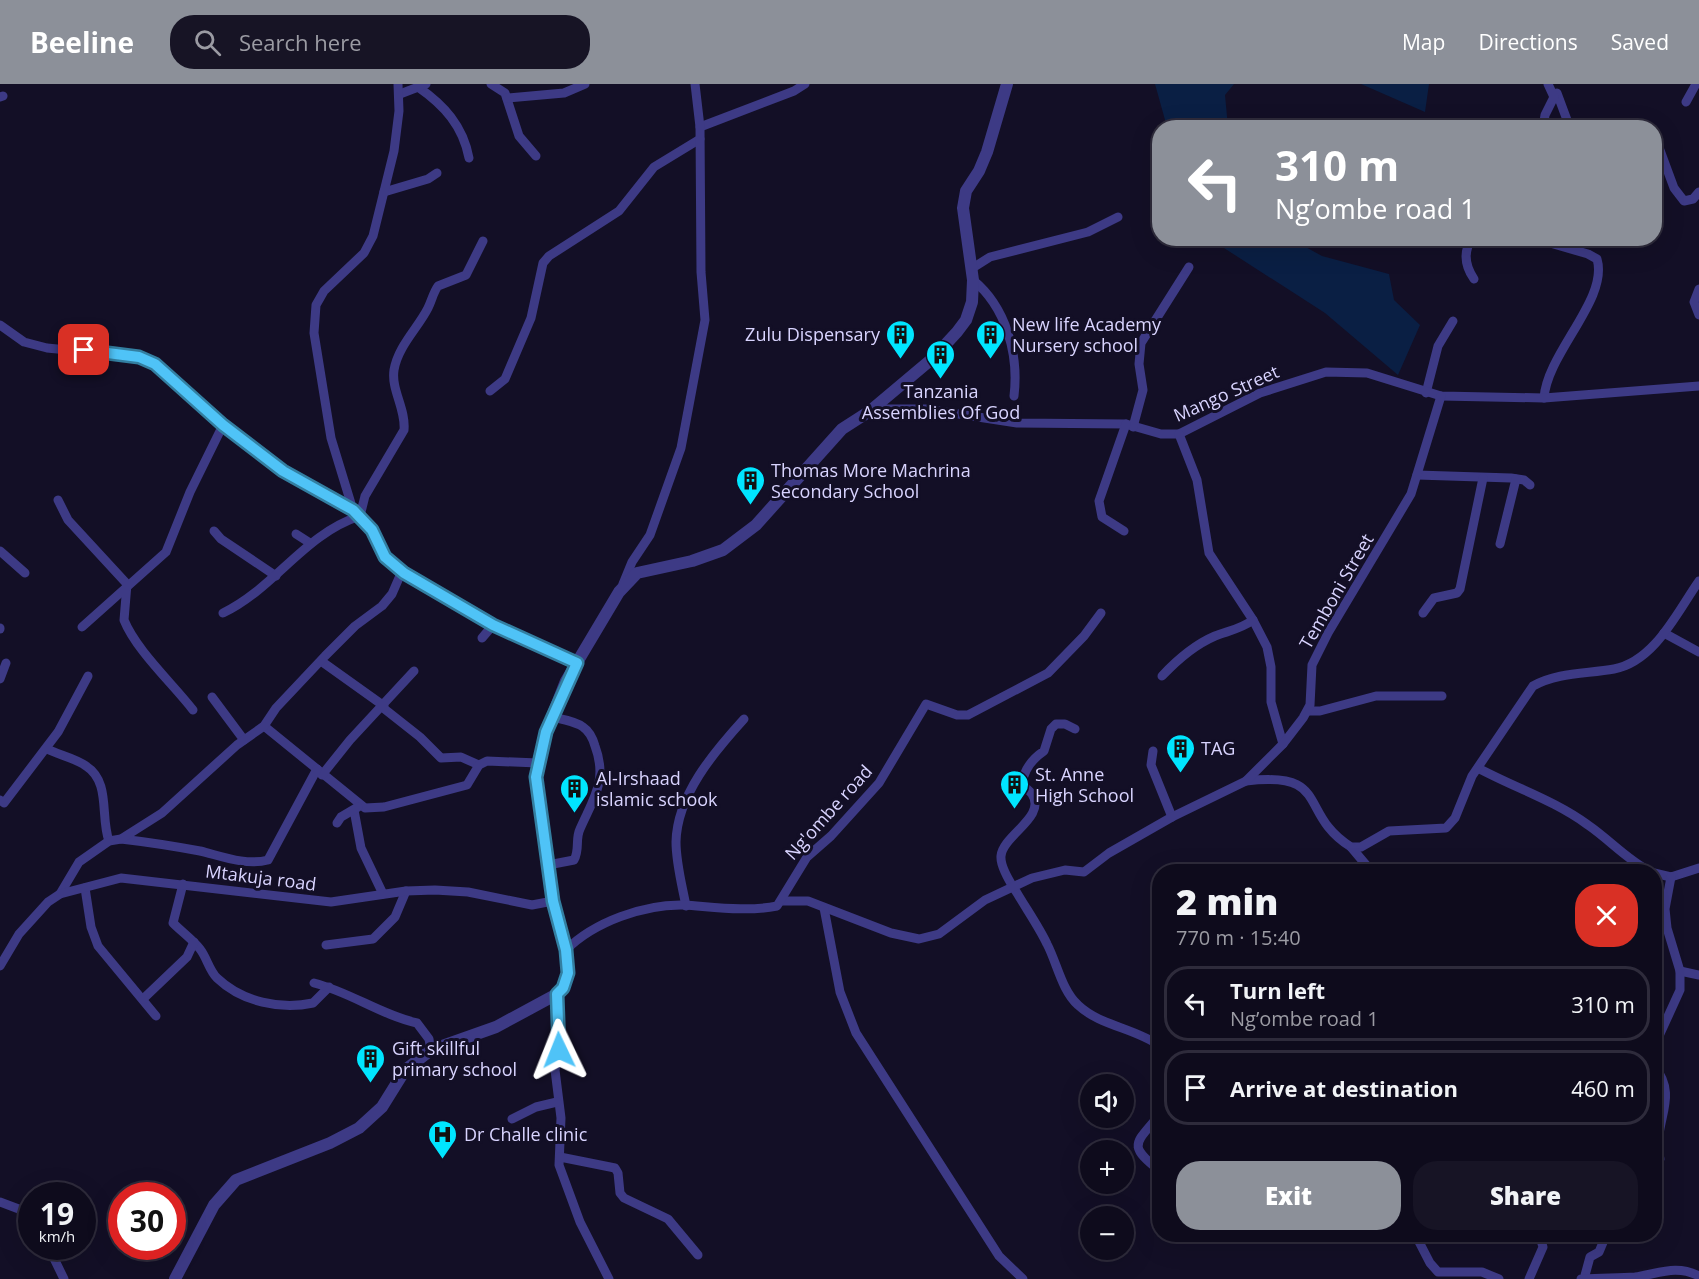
<!DOCTYPE html>
<html lang="en">
<head>
<meta charset="utf-8">
<style>
  :root { --surface:#0e0b1c; --page:#171425; --text:#f1f3f6; --muted:#9b9ba3; --line:#2e2b3b; --accent:#8c9099 }
  body { margin:0; font-family:"Open Sans",sans-serif; background:var(--page); color:var(--text); height:100vh; display:flex; flex-direction:column; font-size:22px; white-space:nowrap }
  * { box-sizing:border-box; margin:0 }
  p { font-size:20px; color:var(--muted) }
  .icon { flex:none; width:33px; height:33px; fill:none; stroke:currentColor; stroke-width:2; stroke-linecap:round; stroke-linejoin:round }
  .map { position:relative; flex:1; overflow:hidden }
  .side { position:absolute; left:1152px; top:780px; width:510px; height:378px; display:flex; flex-direction:column; background:var(--surface); border-radius:24px; box-shadow:0 6px 24px #0002,0 0 0 2px var(--line) }
  .side>* { flex:none }
  .banner { position:absolute; left:1152px; top:36px; width:510px; height:126px; border-radius:24px; box-shadow:0 6px 24px #0002,0 0 0 2px var(--line); background:#8c9099; color:#fff; overflow:hidden }
  .buttons { position:absolute; left:1080px; top:990px; display:grid; gap:12px }
  .buttons a { display:grid; place-items:center; width:54px; height:54px; border-radius:50%; background:var(--surface); box-shadow:0 6px 24px #0002,0 0 0 2px var(--line); font-size:30px }
  .speed { position:absolute; left:18px; top:1098px; display:flex; gap:12px; font-size:30px; font-weight:700; text-align:center }
  .speed>* { display:grid; place-content:center; width:78px; height:78px; border-radius:50%; background:var(--surface); box-shadow:0 6px 24px #0002,0 0 0 2px var(--line); line-height:1 }
  .speed small { font-size:15px; font-weight:400 }
  .speed .limit { border:9px solid #d22; background:#fff; color:#111 }
  .pin { position:absolute; display:grid; place-items:center; width:51px; height:51px; color:#fff; margin:-26px; border-radius:12px; box-shadow:0 3px 9px #0006 }
  .me { position:absolute; width:66px; margin:-33px; rotate:358deg; stroke-linejoin:round; filter:drop-shadow(0 0 4px #0008) }
  .turn { display:flex; align-items:center; gap:21px; height:126px; padding:0 24px; font-size:27px }
  .turn .icon { width:78px; height:78px; stroke-width:2.5 }
  .turn b { display:block; font-size:42px; line-height:51px }
  .round { display:grid; place-items:center; flex:none; width:63px; height:63px; border-radius:24px; background:var(--page) }
  .headline { display:flex; align-items:center; justify-content:space-between; height:102px; padding:0 24px }
  h1 { font-size:36px; font-weight:800; line-height:45px }
  .cta { display:flex; gap:12px; margin-top:auto; padding:12px 24px }
  .cta a { flex:1; height:69px; border-radius:24px; background:var(--accent); color:#fff; font-size:24px; font-weight:800; line-height:69px; text-align:center }
  .cta a+a { background:var(--page); color:var(--text) }
  ul { padding:0; list-style:none }
  li { display:flex; align-items:center; gap:18px; height:75px; margin:0 12px 9px; padding:0 12px; border:3px solid var(--line); border-radius:24px }
  li div { flex:1 }
  li b { display:block; font-size:22px }
  li em { font-style:normal }
  header { display:flex; align-items:center; gap:36px; box-sizing:border-box; height:84px; padding:0 30px; background:var(--accent); color:#fff }
  header strong { font-size:28px }
  nav { display:flex; gap:33px; margin-inline-start:auto; font-size:21px }
  .search { width:420px; height:54px; background:var(--page); display:flex; align-items:center; gap:15px; box-sizing:border-box; padding:0 21px; border-radius:24px; color:var(--muted); font-size:22px }
  .map>svg:first-child { display:block }
  .water { fill:#0a1f44 }
  .lines { fill:none; stroke-linecap:round; stroke-linejoin:round }
  .minor { stroke:#3d3a85; stroke-width:9 }
  .tertiary { stroke:#3d3a85; stroke-width:12 }
  .route-casing { stroke:#337fa1; stroke-width:15 }
  .route { stroke:#4fc3f7; stroke-width:10 }
  .labels { text-anchor:middle; dominant-baseline:central; stroke-width:6; stroke-linejoin:round; paint-order:stroke }
  .poi-label { font-size:18px; fill:#d9d4ff; stroke:#130f26; text-anchor:start }
  .street-label { font-size:18px; fill:#d9d4ff; stroke:#130f26 }
</style>
</head>
<body>
<header>
<strong>Beeline</strong>
<div class="search"><svg class="icon" aria-label="search" viewBox="0 0 24 24"><circle cx="10" cy="10" r="6"/><path d="M15 15l6 6"/></svg>Search here</div>
<nav><a>Map</a><a>Directions</a><a>Saved</a></nav>
</header>
<div class="map">
<svg width="1699" height="1195" viewBox="0 0 1699 1195">
  <rect width="100%" height="100%" fill="#130f26"/>
  <!-- water -->
  <g class="water">
    <polygon points="1155,0 1234,0 1225,11 1228,43 1167,43"/>
    <polygon points="1361,0 1429,0 1425,28"/>
    <polygon points="1210,155 1291,155 1322,172 1389,190 1394,216 1420,241 1398,291 1325,229"/>
  </g>
  <g class="lines">
    <!-- minor -->
    <g class="minor">
      <polyline points="491,0 505,9 519,52 536,72"/>
      <path d="M418 3C444 21 463 42 469 74"/>
      <polyline points="1557,9 1570,44"/>
      <polyline points="400,10 426,0"/>
      <polyline points="0,13 3,12"/>
      <polyline points="507,14 564,9 585,0"/>
      <polyline points="1686,18 1696,0"/>
      <polyline points="700,43 794,7 805,0"/>
      <polyline points="1543,44 1545,31 1554,13 1548,0"/>
      <polyline points="1657,58 1674,104 1684,117 1693,115 1699,108"/>
      <polyline points="384,108 428,95 437,89"/>
      <path d="M1472 154C1463 168 1465 182 1474 195"/>
      <path d="M1533 154 1588 170 1597 175C1609 215 1547 269 1544 314"/>
      <polyline points="971,185 990,173 1088,148 1118,133"/>
      <path d="M973 196C1006 223 1019 270 1014 312"/>
      <polyline points="1699,205 1694,218 1699,231"/>
      <polyline points="0,241 24,258 47,264 139,273 155,280 223,341 283,387 353,426 372,446 385,473 404,489 493,541 577,579"/>
      <polyline points="490,307 505,295 531,234 543,179 549,172 619,127 654,83 700,55"/>
      <polyline points="1426,309 1438,262 1453,237"/>
      <polyline points="872,325 926,325 1017,339 1126,340 1161,350 1179,350 1260,309 1326,288 1367,289 1441,312 1544,314 1699,302"/>
      <polyline points="1133,343 1143,306 1139,280 1141,259 1189,183"/>
      <polyline points="1179,350 1197,396 1209,469 1253,536 1267,563 1271,583 1271,618 1283,660"/>
      <polyline points="1417,391 1511,394 1524,396 1530,401"/>
      <path d="M58 416 68 436 127 500 124 536C136 566 173 600 193 626"/>
      <polyline points="353,426 331,354 314,249 316,221 324,207 364,169 373,152 394,67 399,27 398,0"/>
      <polyline points="214,447 221,455 276,492"/>
      <polyline points="1124,447 1102,433 1099,417 1126,340"/>
      <polyline points="296,450 310,459"/>
      <polyline points="1500,460 1516,395"/>
      <polyline points="0,467 25,489"/>
      <polyline points="623,500 632,478 650,451 681,364 705,236 701,188 700,43 695,0"/>
      <path d="M223 529C275 504 304 450 360 432L365 412 404 346C406 325 391 306 394 286 398 262 418 244 428 224 432 216 433 209 438 202L466 191 483 157"/>
      <polyline points="1423,529 1434,514 1457,509 1460,505 1483,394"/>
      <polyline points="82,543 166,468 190,408 223,341"/>
      <polyline points="0,544 0,545"/>
      <polyline points="1664,549 1699,568"/>
      <polyline points="482,554 493,541"/>
      <polyline points="321,577 384,622"/>
      <path d="M1162 592C1177 576 1194 561 1215 552 1228 547 1241 545 1253 536"/>
      <polyline points="0,595 6,579"/>
      <polyline points="212,613 244,656"/>
      <polyline points="382,623 420,653 441,674 461,673 479,681"/>
      <polyline points="1308,627 1320,627 1376,612 1442,612"/>
      <polyline points="264,642 365,724 384,723 467,701 479,681 487,677 538,679"/>
      <path d="M1075 645 1065 640H1056L1051 645 1044 667C1032 675 1024 685 1022 700 1025 704 1029 706 1032 710 1047 733 1003 751 1001 772 1000 783 1011 800 1017 809 1027 826 1039 843 1047 860 1057 879 1062 907 1078 921 1100 942 1135 944 1160 962"/>
      <path d="M47 665C59 671 75 674 86 682 111 698 100 733 109 757"/>
      <polyline points="1153,667 1151,681 1172,733"/>
      <path d="M1478 684C1515 704 1554 716 1588 741 1610 756 1627 776 1651 788"/>
      <polyline points="322,691 350,656 414,587"/>
      <path d="M1246 697C1332 687 1297 729 1351 763H1361L1389 747 1446 744 1455 734 1472 692 1533 602C1558 588 1587 590 1614 585 1655 577 1677 528 1699 497"/>
      <polyline points="0,716 4,719 58,648 88,592"/>
      <polyline points="354,726 361,764 383,810"/>
      <polyline points="337,739 341,733 358,723"/>
      <path d="M121 755C147 758 173 762 200 767 221 772 246 782 268 776L317 685"/>
      <polyline points="1351,763 1372,788"/>
      <path d="M548 781 574 776C580 766 575 755 580 745 593 715 608 697 595 662 593 655 589 647 583 643 575 637 561 635 552 633"/>
      <polyline points="1654,789 1671,793 1699,784"/>
      <path d="M183 800 173 839C182 848 193 856 200 865 207 874 209 886 217 894 242 918 281 926 313 919L329 903"/>
      <polyline points="85,804 91,843 98,862 156,932"/>
      <polyline points="60,810 79,778 109,757 121,755 162,729 237,661 264,642 276,624 325,572 355,542 382,522 392,510 402,487"/>
      <polyline points="781,817 808,817 891,849 919,855 939,850 985,816 1032,794 1065,786 1084,788 1109,769 1172,733 1246,697 1283,660 1303,634 1310,621 1312,581 1328,549 1411,410 1441,312"/>
      <path d="M686 822C682 801 676 779 676 758 677 711 714 668 744 635"/>
      <polyline points="824,824 840,908 856,949 999,1172 1023,1195"/>
      <polyline points="326,861 373,855 395,833 406,807"/>
      <path d="M566 866C594 838 644 820 684 821 714 823 747 828 777 822L807 773 831 752 879 699 926 620 957 631H968L1048 589 1084 552 1101 529"/>
      <polyline points="0,882 19,850 48,818 60,810 121,794 331,818 406,807 435,806 468,808 532,821 553,817"/>
      <polyline points="1680,887 1699,891"/>
      <path d="M314 899C350 908 381 931 417 939L429 955 431 966"/>
      <polyline points="557,910 559,966 555,986 561,1034 559,1081 580,1138 609,1195"/>
      <polyline points="143,915 187,873 194,858"/>
      <polyline points="1654,963 1680,906 1680,887 1667,844 1665,825 1671,793"/>
      <path d="M1654 982C1681 1014 1651 1039 1660 1075"/>
      <path d="M1160 1030C1136 1060 1126 1060 1160 1087"/>
      <polyline points="512,1035 536,1023 557,1018"/>
      <polyline points="560,1073 615,1084 618,1089 620,1109 624,1114 668,1135 698,1171"/>
      <polyline points="0,1118 32,1130"/>
      <polyline points="1415,1150 1430,1179 1438,1188 1482,1188 1499,1195"/>
      <polyline points="1204,1153 1214,1150"/>
      <polyline points="48,1162 64,1195"/>
      <polyline points="1529,1195 1543,1163 1539,1150"/>
      <polyline points="1581,1195 1584,1195 1590,1173 1599,1168 1604,1156"/>
      <path d="M1584 1195C1601 1194 1618 1194 1635 1193 1658 1190 1676 1180 1699 1192"/>
    </g>
    <!-- tertiary -->
    <polyline class="tertiary" points="175,1195 214,1121 236,1096 330,1059 359,1044 382,1023 405,986 431,966 496,943 557,910 563,904 568,889 566,866 553,817 536,693 546,648 566,597 619,508 637,489 692,477 723,466 756,441 842,345 870,327 933,274 957,248 966,236 972,218 973,196 963,124 966,107 979,87 987,68 1007,0"/>
  </g>
  <g class="lines">
    <defs>
      <polyline id="route" points="84,266 139,273 155,280 223,341 283,387 353,426 372,446 385,473 404,489 493,541 577,579 546,648 536,693 553,817 566,866 568,889 563,904 557,910 559,966"/>
    </defs>
    <!-- route casing -->
    <use href="#route" class="route-casing"/>
    <!-- route -->
    <use href="#route" class="route"/>
  </g>
  <!-- icons -->
  <defs>
    <symbol id="building-pin" viewBox="-11 -11 22 30"><path d="M0 17L-7.5 6A9.5 9.5 0 1 1 7.5 6Z" fill="#00e5ff" stroke="#130f26"/><path d="M-4-6H4V6H1V3H-1V6H-4ZM-2.5-4.3h1.7v1.8h-1.7ZM.8-4.3h1.7v1.8H.8ZM-2.5-1h1.7V.8h-1.7ZM.8-1h1.7V.8H.8Z" fill="#111"/></symbol>
    <symbol id="hospital-pin" viewBox="-11 -11 22 30"><path d="M0 17L-7.5 6A9.5 9.5 0 1 1 7.5 6Z" fill="#00e5ff" stroke="#130f26"/><path d="M-5-5h3v3.5h4V-5h3V5h-3V1.5h-4V5h-3Z" fill="#111"/></symbol>
  </defs>
  <g fill-rule="evenodd">
    <use href="#building-pin" x="884" y="234" width="33" height="45"/>
    <use href="#building-pin" x="974" y="234" width="33" height="45"/>
    <use href="#building-pin" x="924" y="254" width="33" height="45"/>
    <use href="#building-pin" x="734" y="380" width="33" height="45"/>
    <use href="#building-pin" x="1164" y="648" width="33" height="45"/>
    <use href="#building-pin" x="998" y="684" width="33" height="45"/>
    <use href="#building-pin" x="558" y="688" width="33" height="45"/>
    <use href="#building-pin" x="354" y="958" width="33" height="45"/>
    <use href="#hospital-pin" x="426" y="1034" width="33" height="45"/>
  </g>
  <g class="labels">
    <!-- poi labels -->
    <g class="poi-label">
      <text x="1012" y="240">New life Academy<tspan x="1012" dy="21">Nursery school</tspan></text>
      <text x="880" y="250" text-anchor="end">Zulu Dispensary</text>
      <text x="941" y="307" text-anchor="middle">Tanzania<tspan x="941" dy="21">Assemblies Of God</tspan></text>
      <text x="771" y="386">Thomas More Machrina<tspan x="771" dy="21">Secondary School</tspan></text>
      <text x="1201" y="664">TAG</text>
      <text x="1035" y="690">St. Anne<tspan x="1035" dy="21">High School</tspan></text>
      <text x="596" y="694">Al-Irshaad<tspan x="596" dy="21">islamic schook</tspan></text>
      <text x="392" y="964">Gift skillful<tspan x="392" dy="21">primary school</tspan></text>
      <text x="464" y="1050">Dr Challe clinic</text>
    </g>
    <!-- street labels -->
    <g class="street-label">
      <text transform="translate(1226 309) rotate(-24)">Mango Street</text>
      <text transform="translate(1336 507) rotate(-60)">Temboni Street</text>
      <text transform="translate(828 728) rotate(-48)">Ng'ombe road</text>
      <text transform="translate(261 793) rotate(7)">Mtakuja road</text>
    </g>
  </g>
</svg>
<div class="buttons">
<a><svg class="icon" aria-label="sound" viewBox="0 0 24 24"><path d="M4 9h4l5-4v14l-5-4H4zM17 9q2 3 0 6"/></svg></a>
<a>+</a>
<a>−</a>
</div>
<div class="speed"><div>19<small>km/h</small></div><div class="limit">30</div></div>
<div class="pin" style="left:84px;top:266px;background:#d93025"><svg class="icon" aria-label="arrive" viewBox="0 0 24 24"><path d="M6 21V4h12l-3 4 3 4H6"/></svg></div>
<svg class="me" style="left:559px;top:966px" viewBox="-20 -20 40 40"><path d="M0-17L14 15 0 8-14 15z" fill="#4fc3f7" stroke="#fff" stroke-width="4"/></svg>
<div class="banner">
<div class="turn"><svg class="icon" aria-label="left" viewBox="0 0 24 24"><path d="M17 20v-9H6M10 6l-5 5 5 5"/></svg><div><b>310 m</b>Ng’ombe road 1</div></div>
</div>
<section class="side">
<div class="headline"><div><h1>2 min</h1><p>770 m · 15:40</p></div><a class="round" style="background:#d93025;color:#fff"><svg class="icon" aria-label="close" viewBox="0 0 24 24"><path d="M6 6l12 12M18 6L6 18"/></svg></a></div>
<ul>
<li><svg class="icon" aria-label="left" viewBox="0 0 24 24"><path d="M17 20v-9H6M10 6l-5 5 5 5"/></svg><div><b>Turn left</b><p>Ng’ombe road 1</p></div><em>310 m</em></li>
<li><svg class="icon" aria-label="arrive" viewBox="0 0 24 24"><path d="M6 21V4h12l-3 4 3 4H6"/></svg><div><b>Arrive at destination</b></div><em>460 m</em></li>
</ul>
<div class="cta"><a>Exit</a><a>Share</a></div>
</section>
</div>
</body>
</html>
